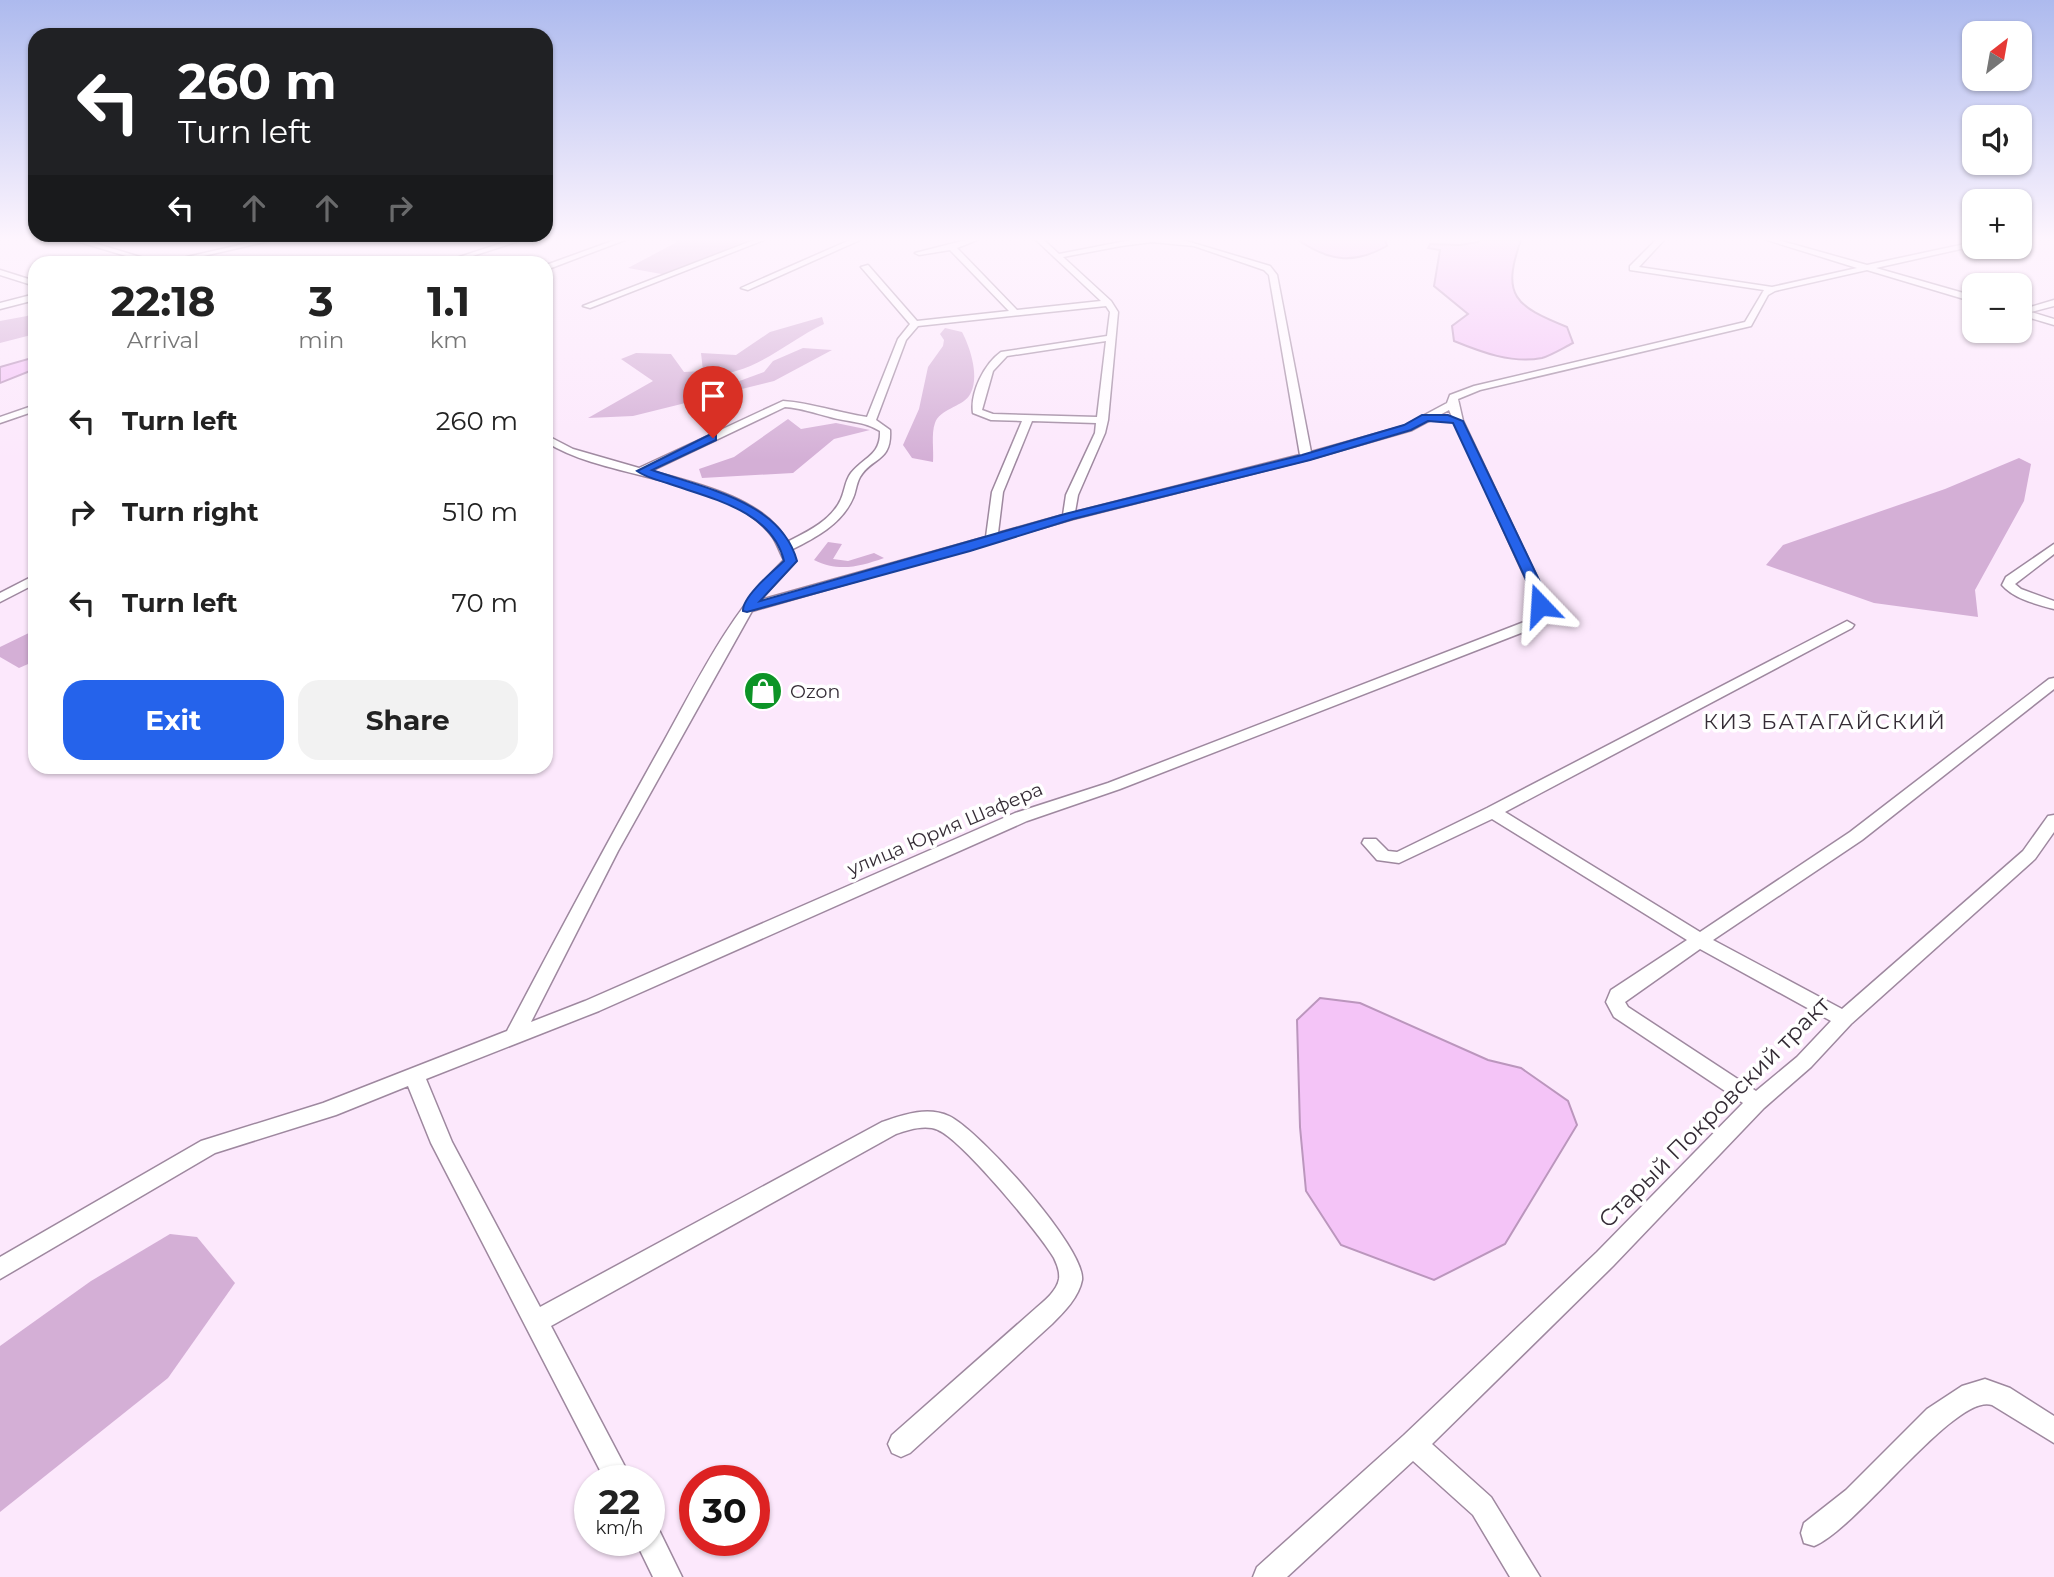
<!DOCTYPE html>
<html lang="en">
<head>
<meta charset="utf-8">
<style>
  :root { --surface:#fff; --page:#f2f2f2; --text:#222; --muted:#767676; --accent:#2563eb }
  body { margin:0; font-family:Montserrat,sans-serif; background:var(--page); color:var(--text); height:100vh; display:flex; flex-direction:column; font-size:26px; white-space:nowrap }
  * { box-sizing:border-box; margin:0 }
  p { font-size:23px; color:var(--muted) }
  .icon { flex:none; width:38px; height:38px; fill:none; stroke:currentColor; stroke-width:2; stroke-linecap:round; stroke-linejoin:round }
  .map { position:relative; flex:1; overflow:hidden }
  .sheet { position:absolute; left:28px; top:256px; width:525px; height:518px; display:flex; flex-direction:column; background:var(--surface); border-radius:21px; box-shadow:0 2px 5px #0004 }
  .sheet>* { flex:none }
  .banner { position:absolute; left:28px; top:28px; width:525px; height:214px; border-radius:21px; box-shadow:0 2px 5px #0004; background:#202124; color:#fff; overflow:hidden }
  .needle { width:46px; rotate:31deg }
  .tools { position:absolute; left:1962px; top:21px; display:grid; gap:14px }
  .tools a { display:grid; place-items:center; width:70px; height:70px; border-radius:14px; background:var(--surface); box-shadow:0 2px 5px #0004; font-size:35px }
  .speed { position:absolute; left:574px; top:1465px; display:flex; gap:14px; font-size:35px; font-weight:700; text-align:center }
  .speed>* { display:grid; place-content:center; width:91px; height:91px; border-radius:50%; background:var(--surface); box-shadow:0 2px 5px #0004; line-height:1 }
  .speed small { font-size:18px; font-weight:400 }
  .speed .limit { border:10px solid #d22; background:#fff; color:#111 }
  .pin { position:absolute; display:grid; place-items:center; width:60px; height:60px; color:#fff; margin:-72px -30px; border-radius:50% 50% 50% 0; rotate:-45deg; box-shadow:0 0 7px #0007 }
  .pin .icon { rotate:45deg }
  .me { position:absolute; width:77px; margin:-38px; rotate:340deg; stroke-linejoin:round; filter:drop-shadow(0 0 5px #0008) }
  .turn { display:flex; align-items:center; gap:24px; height:147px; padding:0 35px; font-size:32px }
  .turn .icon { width:91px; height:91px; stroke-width:2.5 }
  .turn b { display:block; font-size:49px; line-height:60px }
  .lanes { display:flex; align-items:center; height:66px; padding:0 35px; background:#0003; justify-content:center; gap:35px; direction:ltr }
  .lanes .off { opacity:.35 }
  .eta { display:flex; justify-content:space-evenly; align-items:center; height:119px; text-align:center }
  .eta b { font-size:42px; font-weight:700; line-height:49px }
  .primary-button { display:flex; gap:14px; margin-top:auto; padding:14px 35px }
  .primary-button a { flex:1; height:80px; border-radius:21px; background:var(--accent); color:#fff; font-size:28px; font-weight:700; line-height:80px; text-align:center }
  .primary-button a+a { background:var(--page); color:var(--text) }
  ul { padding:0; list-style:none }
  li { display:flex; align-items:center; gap:21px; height:91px; padding:0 35px }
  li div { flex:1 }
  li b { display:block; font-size:26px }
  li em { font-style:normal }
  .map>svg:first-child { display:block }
  .green { fill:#d4afd6 }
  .water { fill:#f4c4f7; stroke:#bb96bd; stroke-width:2 }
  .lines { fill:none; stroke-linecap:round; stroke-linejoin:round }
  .minor-casing { stroke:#9e889f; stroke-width:3 }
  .minor { fill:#fff; fill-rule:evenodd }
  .route { fill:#2563eb; stroke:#184099; stroke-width:2 }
  .labels { text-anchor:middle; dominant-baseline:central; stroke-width:7; stroke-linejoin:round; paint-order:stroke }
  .poi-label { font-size:19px; fill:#352c36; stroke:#fff; text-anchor:start }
  .street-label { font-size:19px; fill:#352c36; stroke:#fff }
  .neighbourhood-label { font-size:21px; letter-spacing:2px; fill:#352c36; stroke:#fff }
  .near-street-label { font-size:23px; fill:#352c36; stroke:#fff }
</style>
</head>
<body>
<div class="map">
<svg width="2054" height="1577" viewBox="0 0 2054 1577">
  <rect width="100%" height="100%" fill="#fce8fc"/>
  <!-- green -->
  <g class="green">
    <polygon points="670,240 748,240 667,275 628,268 677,242"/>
    <polygon points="35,311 35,334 0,343 0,321 27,316"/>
    <path d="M822 317 824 324C794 338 768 362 736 371 722 375 712 374 702 385L712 391 764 372 773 361 803 348 832 350 774 381 633 416 588 418 653 381 621 359 636 353 671 354 684 372 703 371 701 353 736 355 770 332Z"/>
    <path d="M945 328 962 332C970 347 981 379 969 396 961 407 940 409 935 423 931 434 934 450 933 462L912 458 903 445 919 409 928 367 943 346 944 340 940 334Z"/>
    <polygon points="788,419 801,429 836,423 870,430 834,439 793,473 702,478 699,469 734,457"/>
    <polygon points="2019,458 2031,464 2024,501 1975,590 1978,617 1874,603 1766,565 1783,545 1945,489"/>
    <path d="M828 542 842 544 833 559 848 561 874 553 884 558C859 567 838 572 814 560Z"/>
    <polygon points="35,630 35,661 19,668 0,657 0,647"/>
    <polygon points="170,1234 197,1237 235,1283 168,1378 0,1512 0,1346 91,1281"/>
  </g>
  <!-- water -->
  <g class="water">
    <path d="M1298 240H1385L1387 246C1353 265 1329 261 1298 240Z"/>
    <path d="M1479 240H1521C1501 296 1515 306 1567 327L1573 343C1563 348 1552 355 1542 358 1512 364 1481 352 1454 341L1452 326 1468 314 1434 286 1440 250 1428 248 1430 244 1460 245 1478 242Z"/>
    <polygon points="35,357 35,369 0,383 0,367"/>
    <polygon points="1320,998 1360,1003 1488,1060 1521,1068 1568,1101 1577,1125 1505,1244 1434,1280 1341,1245 1306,1191 1300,1127 1297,1020"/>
  </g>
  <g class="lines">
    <defs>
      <g id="minor">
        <polygon points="73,240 84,240 157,262 146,262"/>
        <polygon points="261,240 274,240 177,262 165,262"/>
        <polygon points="511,240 522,240 454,262 444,262"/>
        <polygon points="615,240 625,240 546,270 546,265"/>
        <polygon points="754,240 764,240 590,308 583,306"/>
        <polygon points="850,240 860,240 748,290 741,288"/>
        <path d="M966 240H977L957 248 1017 310 1101 301 1036 240H1044L1059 254 1131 240H1183L1270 266 1277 275 1311 452 1404 426 1447 403 1450 395 1474 386 1745 322 1764 290 1630 270V266L1656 240H1664L1639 267 1772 287 1857 268 1767 240H1778L1867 265 1974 242V246L1876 268 1974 296V302L1867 270 1775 291 1768 295 1751 326 1480 390 1458 399 1463 421 1541 586 1545 612 1534 628 1120 789 1027 821 599 1011 426 1079 452 1142 540 1307 882 1122C903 1115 927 1106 949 1116 978 1129 1086 1249 1082 1280 1079 1297 1064 1312 1052 1324L910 1453 901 1457 892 1453 888 1444 892 1435 1036 1308C1044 1301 1057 1291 1059 1279 1060 1272 1057 1264 1054 1258 1040 1234 962 1140 938 1130 925 1124 908 1130 896 1134L551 1326 632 1480H605L431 1143 408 1086 336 1115 215 1153 0 1279V1257L201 1141 323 1103 507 1031C558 934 610 837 664 741 700 676 730 613 784 560 780 553 777 543 772 536 725 475 609 482 546 442V435L573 449 639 468 783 401C812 403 839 413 867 417L898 339 910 324 861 267 868 265 917 321 1009 311 950 250 919 255 915 253ZM1152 242 1194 246 1264 270 1269 275 1300 455 1075 512 1078 495 1105 433 1108 420 1118 312 1111 301 1063 257 1121 246ZM1106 306 1110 312 1107 336 1001 352C984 364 970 393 973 413L991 420 1022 421 992 492 986 537 760 600 796 561 791 550C815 538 842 524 853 498 856 492 856 484 860 477 872 457 892 462 890 430L876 420 906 340 918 326ZM1106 341 1097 417 993 414 982 410 993 371 1007 356ZM785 407C801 408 814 413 830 417 848 422 864 421 880 431 881 455 864 457 851 473 845 481 845 490 841 499 832 520 807 532 787 542 767 499 693 482 651 471ZM1449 410 1529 586C1533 600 1536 612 1524 622L1108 783 1015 813 585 1001 531 1022 618 851 752 611 1073 519 1310 459 1412 430ZM1032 421 1096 423 1095 433 1066 495 1063 515 998 533 1003 492Z"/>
        <polygon points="0,270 35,281 35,286 0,275"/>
        <polygon points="35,294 35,300 0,309 0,303"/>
        <polygon points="2054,300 2054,306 2031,312 2054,319 2054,325 2020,315 2020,310"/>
        <polygon points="35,405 35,411 0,423 0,417"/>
        <path d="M2054 544V554L2015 584 2021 589 2054 601V609C2036 604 2014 599 2002 585L2006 577Z"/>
        <polygon points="35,575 35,584 0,602 0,593"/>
        <path d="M1847 621 1854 625 1852 628 1505 812 1700 932 1850 832 2049 679 2054 678V689L1862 840 1713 940 1842 1009 2023 851 2048 816 2054 815V832L2035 859 1851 1024 1811 1067 1764 1108 1613 1266 1432 1444 1491 1497 1540 1577H1510L1473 1515 1413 1461 1287 1577H1253L1257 1567 1404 1435 1597 1252 1743 1103 1614 1017 1606 1002 1611 990 1687 940 1492 819 1399 863 1377 860 1362 843 1364 839H1376L1388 851 1397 852 1487 808ZM1700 949 1831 1021 1797 1057 1756 1091 1628 1007 1625 1002Z"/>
        <path d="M1985 1379 2010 1388 2054 1416V1443L1992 1405C1956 1392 1857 1529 1814 1546L1804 1543 1801 1533 1804 1523 1846 1490 1927 1409 1962 1386Z"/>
        <polygon points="649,1527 659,1530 682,1577 653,1577 635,1540 649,1540"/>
      </g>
    </defs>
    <!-- minor casing -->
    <use href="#minor" class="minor-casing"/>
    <!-- minor -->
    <use href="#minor" class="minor"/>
  </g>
  <!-- sky -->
  <linearGradient id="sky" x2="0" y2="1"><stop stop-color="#adbaee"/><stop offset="0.52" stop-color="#fef5fe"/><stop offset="1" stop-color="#fef5fe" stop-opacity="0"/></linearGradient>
  <rect width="2054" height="460" fill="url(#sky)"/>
  <!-- route -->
  <path class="route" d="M1422 415H1448L1463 421 1542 586 1547 605 1545 607H1536L1529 586 1453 423 1428 421 1411 430 1310 460 1073 519 970 551 747 612 743 611C742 597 773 571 784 561 772 510 709 498 667 483 657 480 645 477 637 471L709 435H716V440L652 470C703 488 781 501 797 561L760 601 1065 514 1302 455 1404 425Z"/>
  <!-- icons -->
  <defs>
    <symbol id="shop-disc" viewBox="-11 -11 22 22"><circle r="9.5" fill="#0d9427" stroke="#fff"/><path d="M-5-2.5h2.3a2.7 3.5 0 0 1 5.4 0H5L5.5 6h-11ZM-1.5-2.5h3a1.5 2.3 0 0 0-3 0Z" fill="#fff"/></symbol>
  </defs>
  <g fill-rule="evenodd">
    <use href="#shop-disc" x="741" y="669" width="44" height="44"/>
  </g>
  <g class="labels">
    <!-- poi labels -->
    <g class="poi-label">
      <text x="790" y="691">Ozon</text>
    </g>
    <!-- street labels -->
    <g class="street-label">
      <text transform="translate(945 829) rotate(-23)">улица Юрия Шафера</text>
    </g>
    <!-- neighbourhood labels -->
    <g class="neighbourhood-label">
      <text x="1825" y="721">КИЗ БАТАГАЙСКИЙ</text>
    </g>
    <!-- near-street labels -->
    <g class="near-street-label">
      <text transform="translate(1714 1112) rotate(-45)">Старый Покровский тракт</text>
    </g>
  </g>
</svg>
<div class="tools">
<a><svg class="needle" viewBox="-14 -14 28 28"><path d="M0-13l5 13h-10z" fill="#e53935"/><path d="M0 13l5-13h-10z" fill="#767676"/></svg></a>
<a><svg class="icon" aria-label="sound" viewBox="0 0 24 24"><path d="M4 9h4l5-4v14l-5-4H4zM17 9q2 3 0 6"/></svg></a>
<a>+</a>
<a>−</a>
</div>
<div class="speed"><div>22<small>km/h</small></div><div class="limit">30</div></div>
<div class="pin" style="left:713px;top:438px;background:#d93025"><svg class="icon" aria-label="arrive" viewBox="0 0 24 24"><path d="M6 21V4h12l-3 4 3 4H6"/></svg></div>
<svg class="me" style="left:1540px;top:605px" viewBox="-20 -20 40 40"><path d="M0-17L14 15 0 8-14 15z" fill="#2563eb" stroke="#fff" stroke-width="4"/></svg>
<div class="banner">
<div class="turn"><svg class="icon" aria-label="left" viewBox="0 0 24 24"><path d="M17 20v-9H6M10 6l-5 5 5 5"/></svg><div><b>260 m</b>Turn left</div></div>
<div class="lanes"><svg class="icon" aria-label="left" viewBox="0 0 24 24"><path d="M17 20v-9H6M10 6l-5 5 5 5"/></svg><svg class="icon off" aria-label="ahead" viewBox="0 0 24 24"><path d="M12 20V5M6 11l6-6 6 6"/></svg><svg class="icon off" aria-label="ahead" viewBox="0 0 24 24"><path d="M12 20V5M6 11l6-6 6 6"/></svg><svg class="icon off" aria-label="right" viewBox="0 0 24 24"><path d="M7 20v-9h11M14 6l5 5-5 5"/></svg></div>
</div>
<section class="sheet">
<div class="eta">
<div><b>22:18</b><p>Arrival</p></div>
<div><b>3</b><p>min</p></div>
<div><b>1.1</b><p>km</p></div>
</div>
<ul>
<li><svg class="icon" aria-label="left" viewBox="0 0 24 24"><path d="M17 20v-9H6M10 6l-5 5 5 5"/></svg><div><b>Turn left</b></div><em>260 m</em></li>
<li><svg class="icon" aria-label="right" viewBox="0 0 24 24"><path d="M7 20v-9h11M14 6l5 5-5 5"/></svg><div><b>Turn right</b></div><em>510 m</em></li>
<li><svg class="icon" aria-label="left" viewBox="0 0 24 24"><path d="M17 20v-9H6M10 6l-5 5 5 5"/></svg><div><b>Turn left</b></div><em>70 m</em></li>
</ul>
<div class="primary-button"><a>Exit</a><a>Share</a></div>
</section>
</div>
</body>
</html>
